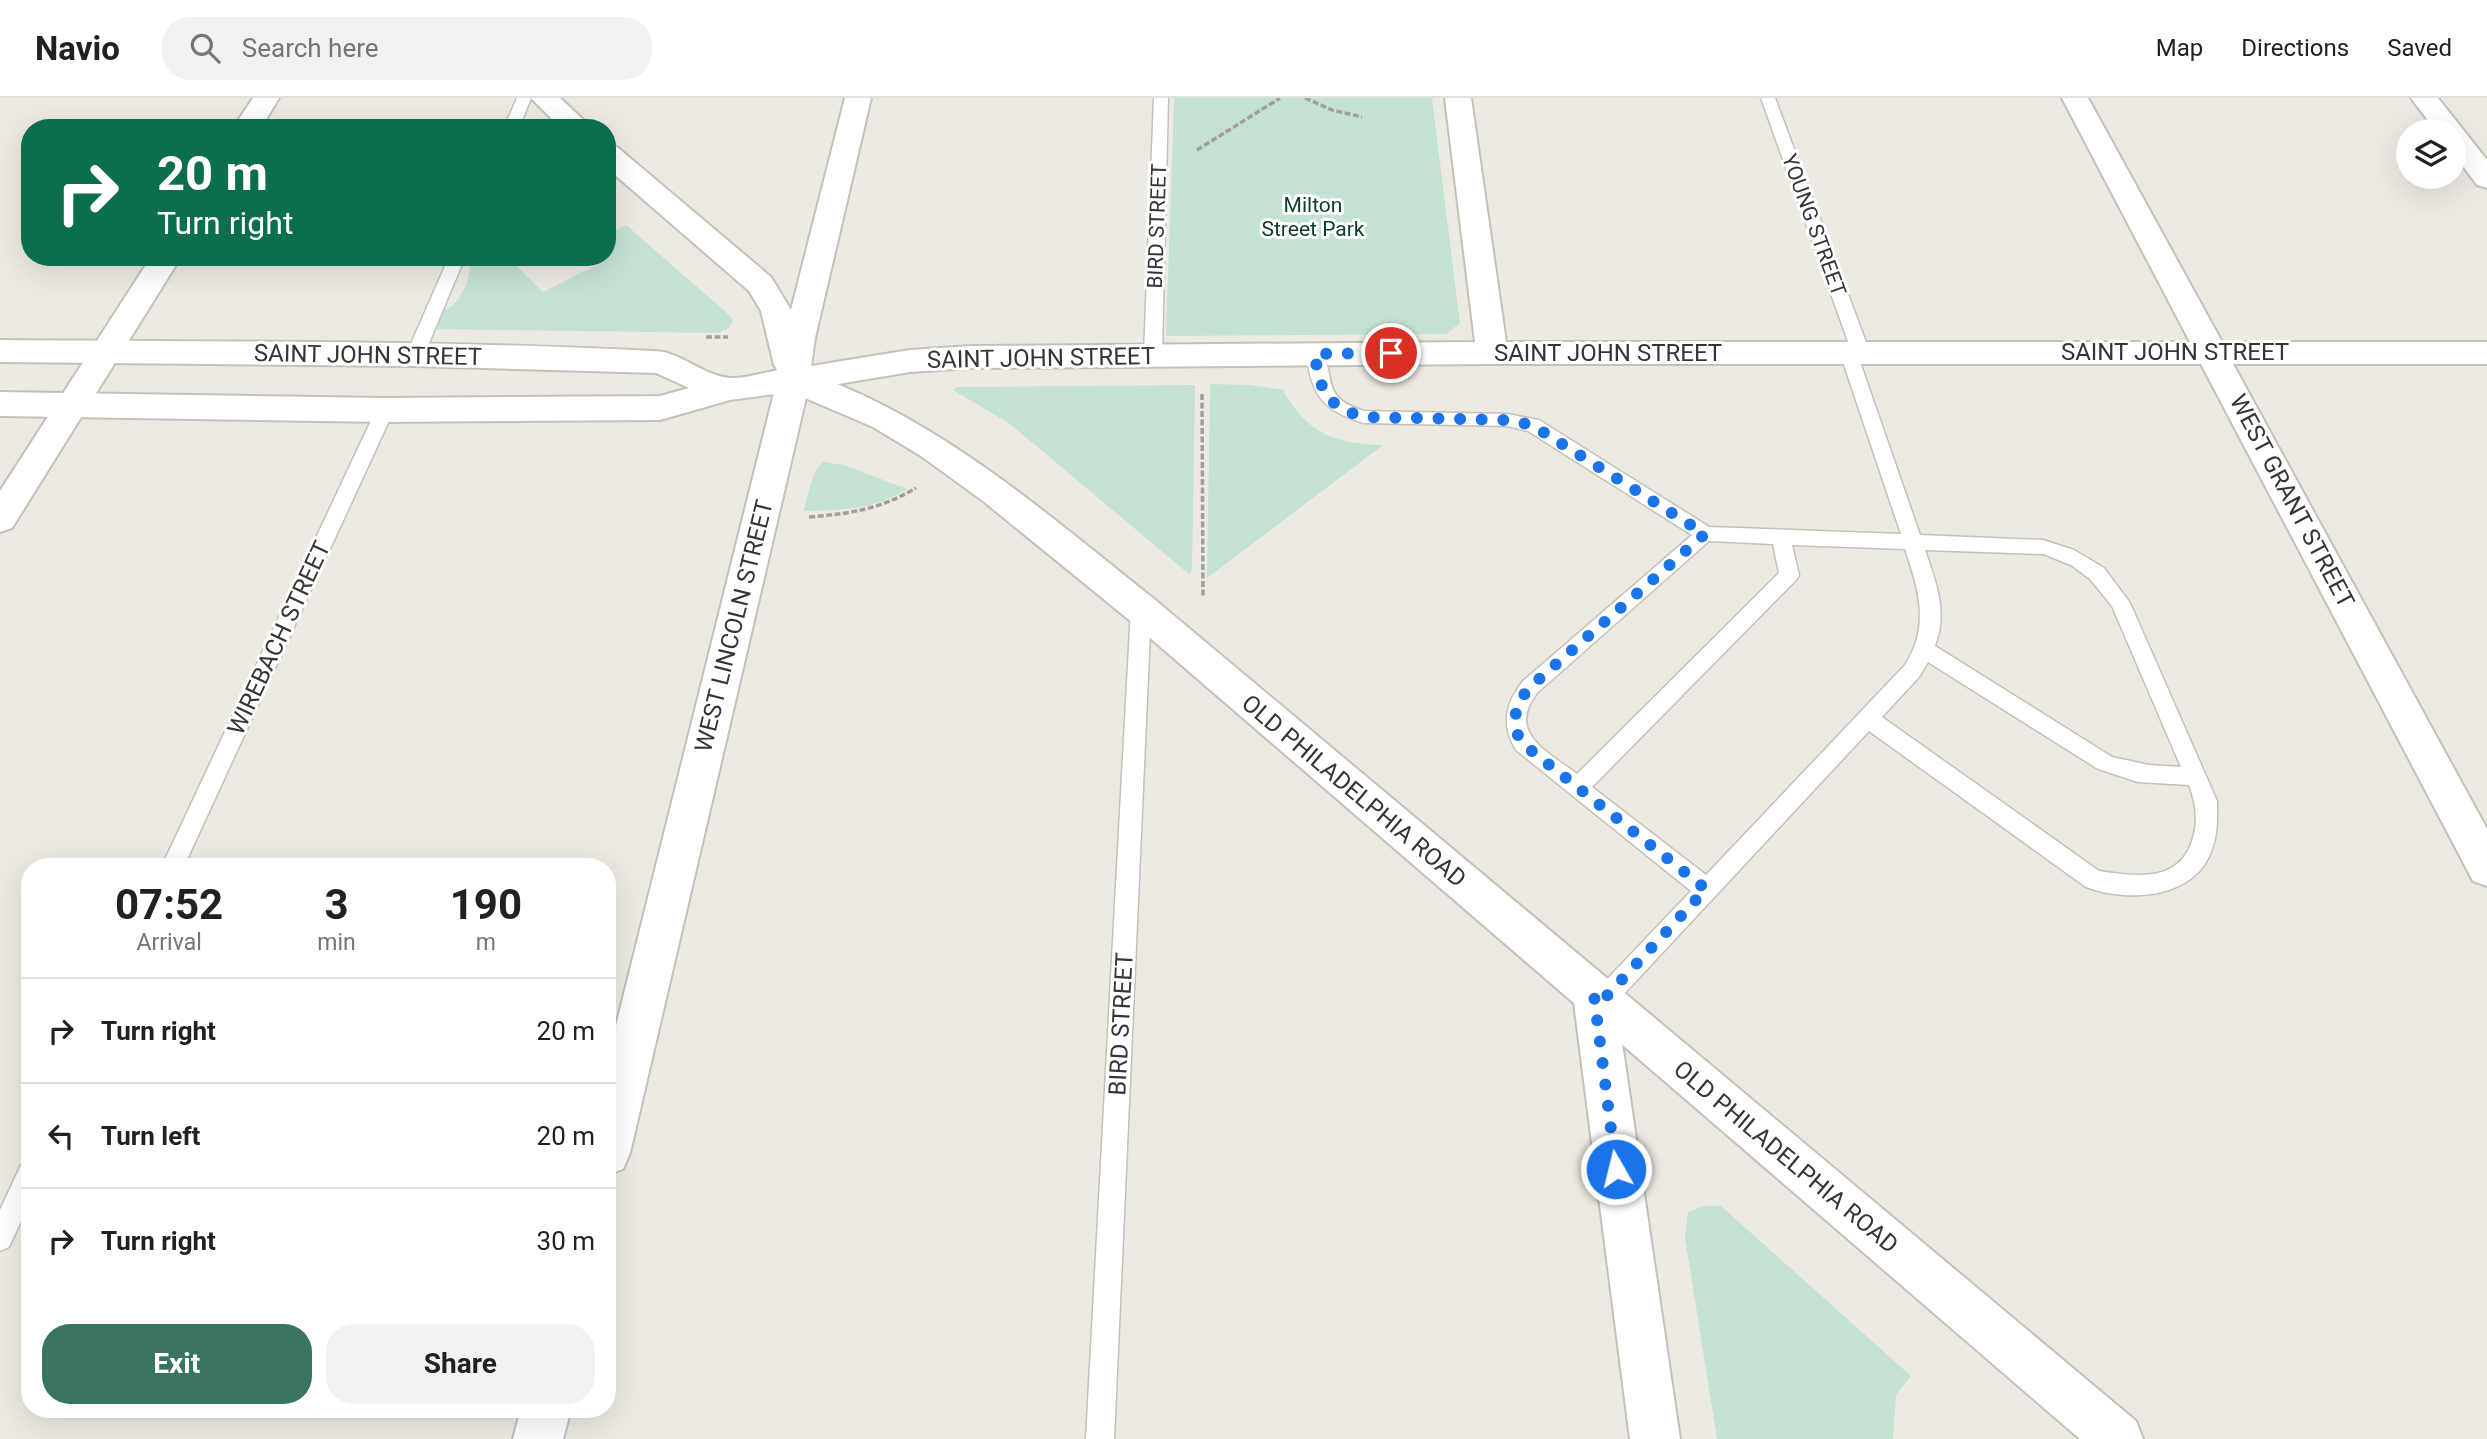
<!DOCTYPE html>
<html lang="en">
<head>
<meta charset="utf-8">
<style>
  :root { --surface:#fff; --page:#f2f2f2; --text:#202124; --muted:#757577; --line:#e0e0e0; --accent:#39745e }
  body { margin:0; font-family:Roboto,sans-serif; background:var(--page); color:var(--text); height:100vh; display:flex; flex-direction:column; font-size:26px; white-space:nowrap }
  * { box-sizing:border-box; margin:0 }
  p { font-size:23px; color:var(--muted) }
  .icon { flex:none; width:38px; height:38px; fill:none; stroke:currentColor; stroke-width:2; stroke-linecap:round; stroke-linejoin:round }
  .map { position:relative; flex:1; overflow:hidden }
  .panel { position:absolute; left:21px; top:760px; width:595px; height:560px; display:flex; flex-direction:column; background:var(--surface); border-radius:28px; box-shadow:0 7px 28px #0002 }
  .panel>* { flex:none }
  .guide { position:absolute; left:21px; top:21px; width:595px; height:147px; border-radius:28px; box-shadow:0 7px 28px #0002; background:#0b6e4f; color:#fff; overflow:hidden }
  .controls { position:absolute; left:2396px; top:21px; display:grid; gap:14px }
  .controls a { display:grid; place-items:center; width:70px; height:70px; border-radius:50%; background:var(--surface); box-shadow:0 7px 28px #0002; font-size:35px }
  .pin { position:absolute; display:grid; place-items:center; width:60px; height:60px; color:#fff; margin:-30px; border:4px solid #fff; border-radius:50%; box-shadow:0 2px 7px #0007 }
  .me { position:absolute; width:77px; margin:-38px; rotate:352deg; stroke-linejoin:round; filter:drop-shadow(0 0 5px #0008) }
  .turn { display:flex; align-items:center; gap:24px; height:147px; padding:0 21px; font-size:32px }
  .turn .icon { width:91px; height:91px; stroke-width:2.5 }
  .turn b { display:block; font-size:49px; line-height:60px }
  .eta { display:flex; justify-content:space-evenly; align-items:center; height:119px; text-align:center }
  .eta b { font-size:42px; font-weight:700; line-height:49px }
  .action { display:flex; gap:14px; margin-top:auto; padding:14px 21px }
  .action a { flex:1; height:80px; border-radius:28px; background:var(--accent); color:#fff; font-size:28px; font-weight:700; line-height:80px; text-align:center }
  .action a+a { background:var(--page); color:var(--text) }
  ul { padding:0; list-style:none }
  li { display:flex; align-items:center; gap:21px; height:105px; padding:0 21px; border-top:2px solid var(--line) }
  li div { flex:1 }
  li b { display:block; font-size:26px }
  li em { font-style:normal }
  header { display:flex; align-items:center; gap:42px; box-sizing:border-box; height:98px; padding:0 35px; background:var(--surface); border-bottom:2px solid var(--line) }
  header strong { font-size:33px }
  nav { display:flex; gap:38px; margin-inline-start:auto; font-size:24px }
  .search { width:490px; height:63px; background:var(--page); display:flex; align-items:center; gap:18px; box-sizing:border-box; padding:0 24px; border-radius:28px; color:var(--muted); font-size:26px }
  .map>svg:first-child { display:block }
  .green { fill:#c4e2d2 }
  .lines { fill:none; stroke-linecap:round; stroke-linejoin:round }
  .service-casing { stroke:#c4c1ba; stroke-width:3 }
  .minor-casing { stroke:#c4c1ba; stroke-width:4 }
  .primary-casing { stroke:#c4c1ba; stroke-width:4 }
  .path { stroke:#a3a09a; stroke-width:3.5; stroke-dasharray:6 2.5; stroke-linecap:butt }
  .service { fill:#fff; fill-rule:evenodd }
  .minor { fill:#fff; fill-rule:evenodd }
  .primary { fill:#fff; fill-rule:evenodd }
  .route { stroke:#1a73e8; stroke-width:12; stroke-dasharray:0 21.6 }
  .labels { text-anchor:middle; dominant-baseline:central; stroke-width:6; stroke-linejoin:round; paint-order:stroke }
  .far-park-label { font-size:21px; fill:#0a3c28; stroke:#fff }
  .far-street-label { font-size:21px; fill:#363531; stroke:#fff }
  .street-label { font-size:24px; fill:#363531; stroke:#fff }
</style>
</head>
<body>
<header>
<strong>Navio</strong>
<div class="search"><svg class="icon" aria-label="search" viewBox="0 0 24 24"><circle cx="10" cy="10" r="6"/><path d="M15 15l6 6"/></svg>Search here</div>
<nav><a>Map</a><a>Directions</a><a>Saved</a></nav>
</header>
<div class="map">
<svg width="2487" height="1341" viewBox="0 0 2487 1341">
  <rect width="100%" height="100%" fill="#edeae2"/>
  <!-- green -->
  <g class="green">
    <polygon points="1174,0 1432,0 1460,225 1446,236 1166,238"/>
    <path d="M626 127 727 215 733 222 729 230 718 235 436 231 443 213C461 206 472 180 469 161L510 162 543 194 607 162V137Z"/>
    <path d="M1210 286 1250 287 1283 292C1307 336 1336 346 1383 347L1207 480Z"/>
    <polygon points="1195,287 1192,472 1190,477 1010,326 953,292 956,289"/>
    <path d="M823 364 844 367 907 391C874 412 842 412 804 413 808 398 811 374 823 364Z"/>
    <polygon points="1704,1108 1721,1108 1911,1278 1896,1297 1893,1341 1717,1341 1685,1140 1688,1114"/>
  </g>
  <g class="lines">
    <defs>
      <g id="service">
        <polygon points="517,0 531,0 519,30 504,30"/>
        <polygon points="1154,0 1168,0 1162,257 1153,263 1144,257"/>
        <path d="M1761 0H1775L1870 255 1867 259 1859 261 1920 437 2043 442 2074 452 2104 470 2130 505 2217 703C2217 719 2218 735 2212 751 2196 801 2128 805 2086 789L1869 633 1610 911 1602 914 1594 911 1590 903 1594 895 1691 793 1516 652C1501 627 1505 606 1523 583L1692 437 1528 333 1507 328 1364 325C1323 313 1312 298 1306 256L1309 252H1321C1337 282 1320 299 1364 313L1507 316 1539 322 1709 429 1901 436 1840 255 1843 251 1850 249ZM1709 443 1773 446 1779 475 1577 676C1548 654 1506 635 1537 595ZM1792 447 1905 451C1919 492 1930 528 1905 567L1706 777 1592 689 1796 482 1799 477ZM1925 452 2043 456 2071 467 2090 481 2112 508 2181 669 2149 667 2112 659 1935 548C1948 514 1936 484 1925 452ZM1928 564 2098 671 2138 684 2189 687C2195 703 2198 719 2194 736 2183 785 2139 779 2099 773L1882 619 1919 579Z"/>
        <polygon points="449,159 465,159 424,257 415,263 409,261 406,257"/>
        <polygon points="385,306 391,308 394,312 184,768 162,768 376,312 379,308"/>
        <polygon points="1141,503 1148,506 1151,511 1114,1341 1086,1341 1131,511 1134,506"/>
        <polygon points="30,1064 30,1104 9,1149 0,1153 0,1112 21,1067"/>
      </g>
      <g id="minor">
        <polygon points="253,0 279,0 261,30 233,30"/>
        <polygon points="531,0 560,0 592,30 561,30"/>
        <polygon points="845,0 871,0 815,240 811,268 910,252 971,248 1475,244 1445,0 1471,0 1506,244 2190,244 2062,0 2088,0 2222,244 2487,244 2487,266 2233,266 2487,731 2487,788 2473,783 2201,266 1492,266 971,270 910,274 808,291 630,1055 623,1071 607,1077 607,964 779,275 774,267 761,213 749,193 607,70 607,46 617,49 771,179 791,212"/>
        <polygon points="2411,0 2438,0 2487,62 2487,90 2477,87 2454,56 2454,33 2436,33"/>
        <polygon points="151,159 181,159 12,430 0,434 0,393"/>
        <polygon points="1594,877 1609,883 1615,897 1680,1341 1630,1341 1573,897 1579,883"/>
        <polygon points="521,1311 571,1311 563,1341 513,1341"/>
      </g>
      <path id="primary" d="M0 242C218 244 437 242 655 253 682 254 703 278 730 280 754 281 780 266 803 273 938 319 1044 414 1154 501L2136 1323 2143 1341H2080L1128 521 983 403 921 358 873 329 791 294 730 302 660 322 385 324 0 318V294L385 300 660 298 689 290 656 275 415 268 0 264Z"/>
    </defs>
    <!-- service casing -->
    <use href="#service" class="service-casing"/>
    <!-- minor casing -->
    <use href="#minor" class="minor-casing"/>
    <!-- primary casing -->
    <use href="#primary" class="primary-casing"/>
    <!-- path -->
    <g class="path">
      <polyline points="1305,0 1332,12 1362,19"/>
      <polyline points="1197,52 1280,0"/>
      <polyline points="706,239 728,239"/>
      <polyline points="1202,296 1203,498"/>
      <path d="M809 419C849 416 881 411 916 390"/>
    </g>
    <!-- service -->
    <use href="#service" class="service"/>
    <!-- minor -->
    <use href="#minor" class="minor"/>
    <!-- primary -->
    <use href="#primary" class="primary"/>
  </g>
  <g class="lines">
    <!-- route -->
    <path class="route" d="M1391 255 1315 256C1319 292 1327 309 1364 319L1507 322 1532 327 1705 436 1530 589C1515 606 1509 627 1523 646L1706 791 1602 903 1594 897 1616 1071"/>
  </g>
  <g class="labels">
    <!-- far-park labels -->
    <g class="far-park-label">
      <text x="1313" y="107">Milton<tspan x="1313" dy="24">Street Park</tspan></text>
    </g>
    <!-- far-street labels -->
    <g class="far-street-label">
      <text transform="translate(1814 127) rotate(70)">YOUNG STREET</text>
      <text transform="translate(1157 128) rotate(-88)">BIRD STREET</text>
    </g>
    <!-- street labels -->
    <g class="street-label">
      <text x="2175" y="254">SAINT JOHN STREET</text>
      <text x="1608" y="255">SAINT JOHN STREET</text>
      <text transform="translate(368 257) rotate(1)">SAINT JOHN STREET</text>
      <text transform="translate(1041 260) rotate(-1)">SAINT JOHN STREET</text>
      <text transform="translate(2292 403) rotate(62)">WEST GRANT STREET</text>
      <text transform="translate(734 528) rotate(-76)">WEST LINCOLN STREET</text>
      <text transform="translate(279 540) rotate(-65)">WIREBACH STREET</text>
      <text transform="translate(1354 693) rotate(40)">OLD PHILADELPHIA ROAD</text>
      <text transform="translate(1121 926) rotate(-87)">BIRD STREET</text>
      <text transform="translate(1786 1059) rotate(40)">OLD PHILADELPHIA ROAD</text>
    </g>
  </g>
</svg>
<div class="controls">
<a><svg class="icon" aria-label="layers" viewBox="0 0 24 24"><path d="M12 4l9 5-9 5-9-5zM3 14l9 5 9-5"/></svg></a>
</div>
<div class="pin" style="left:1391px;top:255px;background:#d93025"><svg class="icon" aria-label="arrive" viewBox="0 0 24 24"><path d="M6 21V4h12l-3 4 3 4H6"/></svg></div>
<svg class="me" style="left:1616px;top:1071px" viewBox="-20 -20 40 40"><circle r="17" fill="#1a73e8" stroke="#fff" stroke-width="3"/><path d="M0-11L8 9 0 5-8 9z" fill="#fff"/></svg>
<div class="guide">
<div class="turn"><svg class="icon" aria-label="right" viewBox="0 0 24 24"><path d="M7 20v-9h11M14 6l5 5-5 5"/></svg><div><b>20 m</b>Turn right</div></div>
</div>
<section class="panel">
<div class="eta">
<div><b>07:52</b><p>Arrival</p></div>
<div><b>3</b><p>min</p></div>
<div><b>190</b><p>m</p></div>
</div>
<ul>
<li><svg class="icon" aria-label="right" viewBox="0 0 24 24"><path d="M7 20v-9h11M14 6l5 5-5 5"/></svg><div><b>Turn right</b></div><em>20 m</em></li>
<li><svg class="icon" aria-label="left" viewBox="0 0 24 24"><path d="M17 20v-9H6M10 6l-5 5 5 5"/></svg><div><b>Turn left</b></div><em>20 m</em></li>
<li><svg class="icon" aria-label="right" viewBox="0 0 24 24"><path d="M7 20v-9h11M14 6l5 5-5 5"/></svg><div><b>Turn right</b></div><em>30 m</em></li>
</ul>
<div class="action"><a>Exit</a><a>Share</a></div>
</section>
</div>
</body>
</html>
